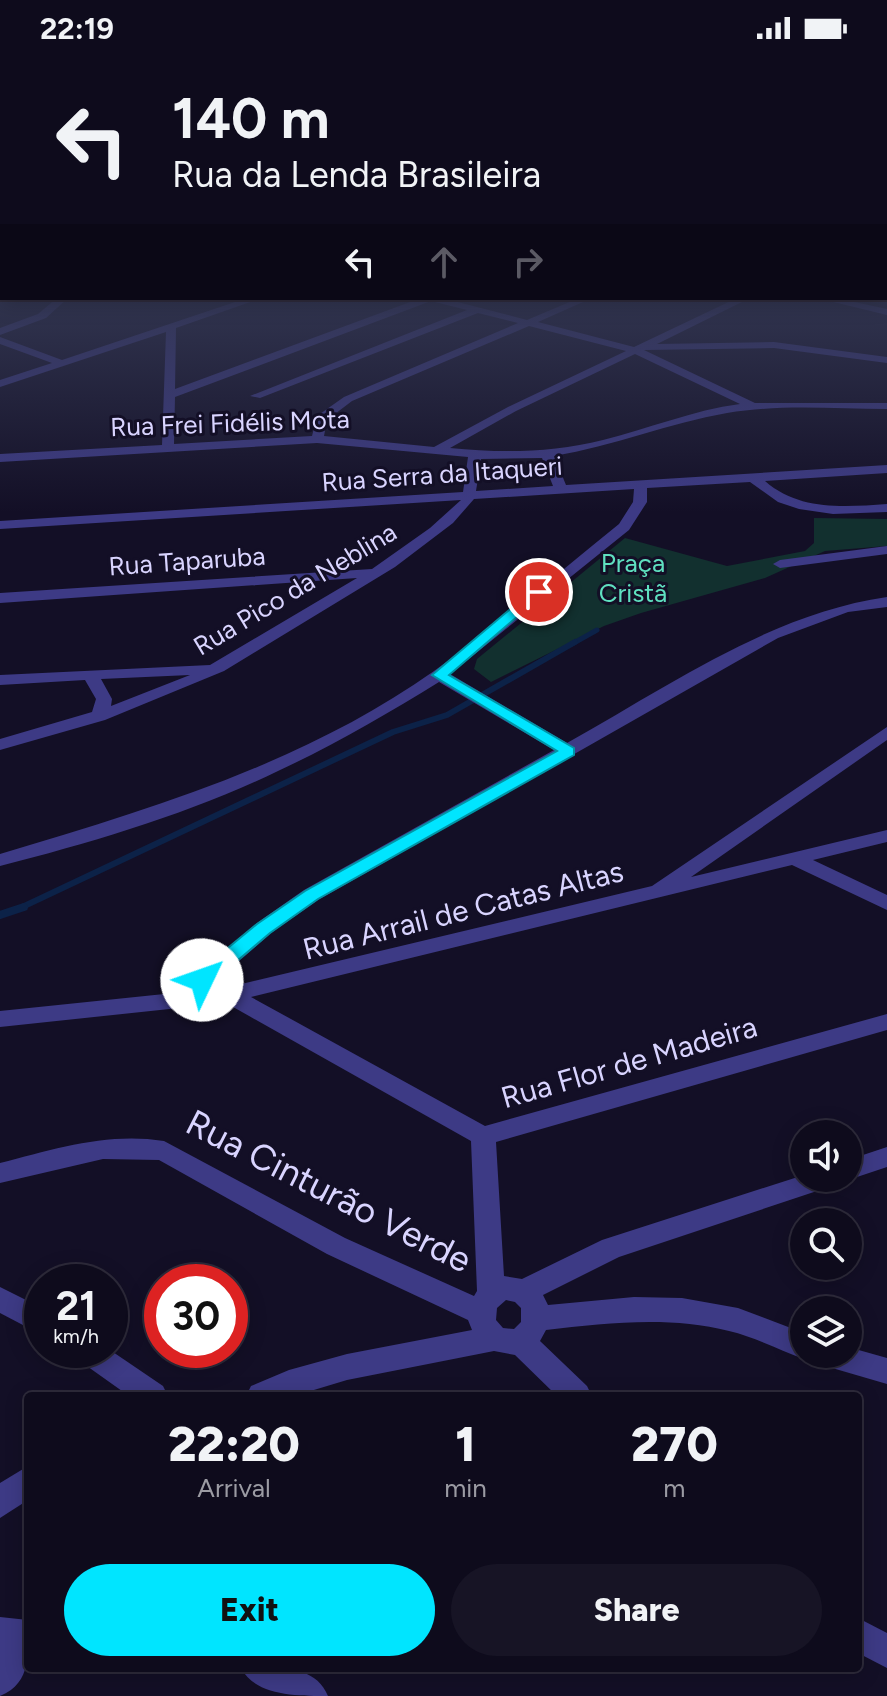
<!DOCTYPE html>
<html lang="en">
<head>
<meta charset="utf-8">
<style>
  :root { --surface:#0e0b1c; --page:#171425; --text:#f1f3f6; --muted:#9b9ba3; --line:#2e2b3b; --accent:#00e5ff }
  body { margin:0; font-family:Figtree,sans-serif; background:var(--page); color:var(--text); height:100vh; display:flex; flex-direction:column; font-size:30px; white-space:nowrap }
  * { box-sizing:border-box; margin:0 }
  p { font-size:26px; color:var(--muted) }
  .icon { flex:none; width:44px; height:44px; fill:none; stroke:currentColor; stroke-width:2; stroke-linecap:round; stroke-linejoin:round }
  .map { position:relative; flex:1; overflow:hidden }
  .sheet { position:absolute; left:24px; top:1336px; width:838px; height:280px; display:flex; flex-direction:column; background:var(--surface); border-radius:8px; box-shadow:0 4px 20px #0003,0 0 0 2px var(--line) }
  .sheet>* { flex:none }
  .banner { position:absolute; left:0px; top:0px; width:888px; height:244px; box-shadow:0 4px 20px #0003,0 0 0 2px var(--line); background:#0e0b1c; color:var(--text); overflow:hidden }
  .buttons { position:absolute; left:790px; top:1064px; display:grid; gap:16px }
  .buttons a { display:grid; place-items:center; width:72px; height:72px; border-radius:50%; background:var(--surface); box-shadow:0 4px 20px #0003,0 0 0 2px var(--line); font-size:40px }
  .speed { position:absolute; left:24px; top:1208px; display:flex; gap:16px; font-size:40px; font-weight:700; text-align:center }
  .speed>* { display:grid; place-content:center; width:104px; height:104px; border-radius:50%; background:var(--surface); box-shadow:0 4px 20px #0003,0 0 0 2px var(--line); line-height:1 }
  .speed small { font-size:20px; font-weight:400 }
  .speed .limit { border:12px solid #d22; background:#fff; color:#111 }
  .pin { position:absolute; display:grid; place-items:center; width:68px; height:68px; color:#fff; margin:-34px; border:4px solid #fff; border-radius:50%; box-shadow:0 2px 8px #0007 }
  .me { position:absolute; width:88px; margin:-44px; rotate:48deg; stroke-linejoin:round; filter:drop-shadow(0 0 6px #0008) }
  .turn { display:flex; align-items:center; gap:28px; height:168px; padding:0 40px; font-size:36px }
  .turn .icon { width:104px; height:104px; stroke-width:2.5 }
  .turn b { display:block; font-size:56px; line-height:68px }
  .lanes { display:flex; align-items:center; height:76px; padding:0 40px; background:#0003; justify-content:center; gap:40px; direction:ltr }
  .lanes .off { opacity:.35 }
  .eta { display:flex; justify-content:space-evenly; align-items:center; height:136px; text-align:center }
  .eta b { font-size:48px; font-weight:800; line-height:56px }
  .button { display:flex; gap:16px; margin-top:auto; padding:16px 40px }
  .button a { flex:1; height:92px; border-radius:48px; background:var(--accent); color:#111; font-size:32px; font-weight:800; line-height:92px; text-align:center }
  .button a+a { background:var(--page); color:var(--text) }
  .status { display:flex; justify-content:space-between; align-items:center; height:56px; padding:0 40px; background:var(--surface); direction:ltr }
  .status svg { height:22px; fill:currentColor }
  .map>svg:first-child { display:block }
  .green { fill:#12302f }
  .lines { fill:none; stroke-linecap:round; stroke-linejoin:round }
  .stream-far2 { stroke:#0c2248; stroke-width:5 }
  .stream-far1 { stroke:#0c2248; stroke-width:6 }
  .stream { stroke:#0c2248; stroke-width:8 }
  .minor { fill:#3d3a85; fill-rule:evenodd }
  .route { fill:#00e5ff; stroke:#0095a6; stroke-width:2 }
  .labels { text-anchor:middle; dominant-baseline:central; stroke-width:6; stroke-linejoin:round; paint-order:stroke }
  .far-street-label { font-size:26px; fill:#d9d4ff; stroke:#130f26 }
  .far-park-label { font-size:26px; fill:#5fe0c0; stroke:#130f26 }
  .street-label { font-size:30px; fill:#d9d4ff; stroke:#130f26 }
  .near-street-label { font-size:36px; fill:#d9d4ff; stroke:#130f26 }
</style>
</head>
<body>
<div class="status"><b>22:19</b><svg viewBox="0 0 49 12"><path d="M0 12V9h3v3zM5 12V6h3v6zM10 12V3h3v9zM15 12V0h3v12zM26 1h20v11H26zM47 4h2v5h-2z"/></svg></div>
<div class="map">
<svg width="887" height="1640" viewBox="0 0 887 1640">
  <rect width="100%" height="100%" fill="#130f26"/>
  <!-- green -->
  <polygon class="green" points="814,462 887,463 887,490 825,495 765,522 641,557 604,570 491,626 474,613 477,603 625,482 727,510 805,495 814,487"/>
  <g class="lines">
    <!-- stream-far2 -->
    <polyline class="stream-far2" points="572,588 597,574"/>
    <!-- stream-far1 -->
    <polyline class="stream-far1" points="18,853 393,676 447,659 575,586"/>
    <!-- stream -->
    <polyline class="stream" points="0,859 24,851"/>
    <!-- minor -->
    <g class="minor">
      <polygon points="57,242 68,242 46,262 0,279 0,272 38,258"/>
      <path d="M247 242H262L176 272 175 333 421 242H442L527 264 579 242H592L538 266 634 291 737 242H750L657 288 774 286 887 301V307L774 292 644 294 755 347H887V353C835 353 779 348 727 357 670 367 613 390 554 400L566 429 887 409V417L765 425C799 455 844 451 887 448V456L833 458 799 453 778 446 750 426 647 432V446L629 474 450 618 567 687C669 630 770 558 887 541V551L848 556 778 582 318 844 271 877 207 933 229 931 652 830 887 671V684L691 821 887 774V786L813 804 887 839V854L792 809 251 941 485 1070 887 958V974L496 1086 504 1220 522 1223 602 1184 804 1119V1122H839L835 1129 619 1201 543 1239 548 1249 634 1241 682 1242 738 1252 804 1277V1298H848V1291L887 1302V1328L815 1307 812 1300 804 1303C779 1294 755 1281 729 1275 669 1260 607 1267 546 1274L540 1285 587 1330 592 1340H557L515 1299 494 1295 347 1324 294 1340H246L251 1330 289 1314 347 1298 472 1274 468 1264 327 1198 159 1104 103 1103 0 1127V1107C55 1093 107 1076 164 1085L345 1182 474 1240 477 1235 471 1085 226 947 0 971V955L174 937 257 867 304 834 554 694 439 626C387 658 334 689 278 715 191 757 94 786 0 810V798C151 753 304 707 434 615 498 570 558 517 619 468L633 446 634 433 474 443 453 467 395 511 224 615 105 664 0 694V683L92 656 96 643 85 624 0 629V619L210 609 357 522 0 547V537L372 513 430 472 461 444 0 473V465L463 436 468 401 317 387 0 406V398L162 389 166 276 0 331V324L52 307 0 288V281L62 304ZM431 245 467 254 250 340 260 342 478 257 518 267 344 341 317 360 312 380 174 388 175 341ZM529 270 626 295 508 351 434 391 324 380 327 364 352 345ZM635 298 740 348C693 354 648 373 603 384 552 397 501 397 450 392L516 355ZM542 402 553 430 476 435 481 403ZM190 619 111 650 112 643 101 623ZM506 1244 515 1246 521 1252V1266L514 1273 503 1272 496 1264 497 1252Z"/>
      <polygon points="817,242 836,242 887,253 887,259"/>
      <polygon points="887,490 887,498 780,512 773,508 780,504"/>
      <polygon points="887,1091 887,1111 848,1124 841,1122 848,1122 848,1104"/>
      <polygon points="0,1231 42,1252 42,1279 0,1257"/>
      <polygon points="73,1294 110,1294 163,1330 168,1340 129,1340 77,1303"/>
      <polygon points="28,1410 28,1444 0,1462 0,1427"/>
      <path d="M0 1561 28 1564C28 1594 33 1627 0 1640Z"/>
      <polygon points="858,1562 887,1577 887,1612 858,1597"/>
      <path d="M241 1612C272 1612 314 1606 328 1640 298 1640 255 1640 241 1612Z"/>
    </g>
  </g>
  <!-- sky -->
  <linearGradient id="sky" x2="0" y2="1"><stop stop-color="#0a0815"/><stop offset="0.5" stop-color="#333752"/><stop offset="1" stop-color="#333752" stop-opacity="0"/></linearGradient>
  <rect width="887" height="456" fill="url(#sky)"/>
  <!-- route -->
  <polygon class="route" points="534,533 546,536 449,619 574,692 574,699 318,843 270,877 209,929 195,929 192,924 195,919 257,868 305,835 557,695 432,619"/>
  <g class="labels">
    <!-- far-street labels -->
    <g class="far-street-label">
      <text transform="translate(230 367) rotate(-2)">Rua Frei Fidélis Mota</text>
      <text transform="translate(442 418) rotate(-4)">Rua Serra da Itaqueri</text>
      <text transform="translate(187 505) rotate(-4)">Rua Taparuba</text>
      <text transform="translate(295 533) rotate(-31)">Rua Pico da Neblina</text>
    </g>
    <!-- far-park labels -->
    <g class="far-park-label">
      <text x="633" y="507">Praça<tspan x="633" dy="30">Cristã</tspan></text>
    </g>
    <!-- street labels -->
    <g class="street-label">
      <text transform="translate(463 854) rotate(-14)">Rua Arrail de Catas Altas</text>
      <text transform="translate(629 1006) rotate(-16)">Rua Flor de Madeira</text>
    </g>
    <!-- near-street labels -->
    <g class="near-street-label">
      <text transform="translate(329 1135) rotate(27)">Rua Cinturão Verde</text>
    </g>
  </g>
</svg>
<div class="buttons">
<a><svg class="icon" aria-label="sound" viewBox="0 0 24 24"><path d="M4 9h4l5-4v14l-5-4H4zM17 9q2 3 0 6"/></svg></a>
<a><svg class="icon" aria-label="search" viewBox="0 0 24 24"><circle cx="10" cy="10" r="6"/><path d="M15 15l6 6"/></svg></a>
<a><svg class="icon" aria-label="layers" viewBox="0 0 24 24"><path d="M12 4l9 5-9 5-9-5zM3 14l9 5 9-5"/></svg></a>
</div>
<div class="speed"><div>21<small>km/h</small></div><div class="limit">30</div></div>
<div class="pin" style="left:539px;top:536px;background:#d93025"><svg class="icon" aria-label="arrive" viewBox="0 0 24 24"><path d="M6 21V4h12l-3 4 3 4H6"/></svg></div>
<svg class="me" style="left:202px;top:924px" viewBox="-20 -20 40 40"><circle r="19" fill="#fff"/><path d="M0-13L10 11 0 6-10 11z" fill="#00e5ff"/></svg>
<div class="banner">
<div class="turn"><svg class="icon" aria-label="left" viewBox="0 0 24 24"><path d="M17 20v-9H6M10 6l-5 5 5 5"/></svg><div><b>140 m</b>Rua da Lenda Brasileira</div></div>
<div class="lanes"><svg class="icon" aria-label="left" viewBox="0 0 24 24"><path d="M17 20v-9H6M10 6l-5 5 5 5"/></svg><svg class="icon off" aria-label="ahead" viewBox="0 0 24 24"><path d="M12 20V5M6 11l6-6 6 6"/></svg><svg class="icon off" aria-label="right" viewBox="0 0 24 24"><path d="M7 20v-9h11M14 6l5 5-5 5"/></svg></div>
</div>
<section class="sheet">
<div class="eta">
<div><b>22:20</b><p>Arrival</p></div>
<div><b>1</b><p>min</p></div>
<div><b>270</b><p>m</p></div>
</div>
<div class="button"><a>Exit</a><a>Share</a></div>
</section>
</div>
</body>
</html>
